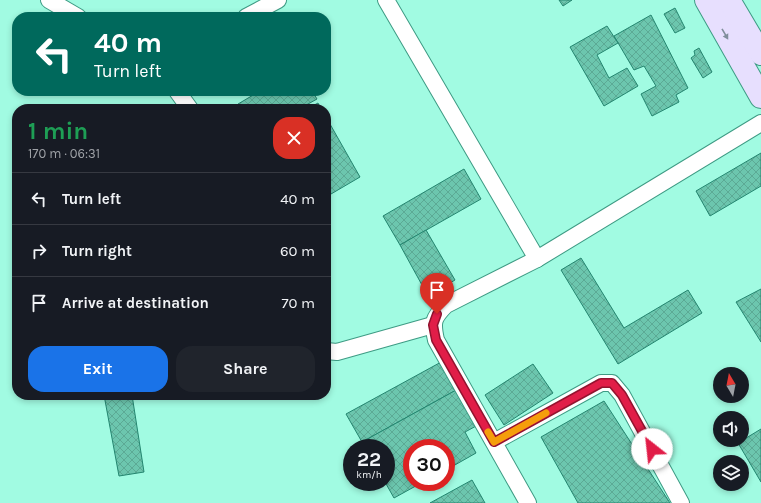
<!DOCTYPE html>
<html lang="en">
<head>
<meta charset="utf-8">
<style>
  :root { --surface:#171b24; --page:#20242c; --text:#f1f3f6; --muted:#9ea1a6; --line:#363941; --accent:#1a73e8 }
  body { margin:0; font-family:Karla,sans-serif; background:var(--page); color:var(--text); height:100vh; display:flex; flex-direction:column; font-size:15px; white-space:nowrap }
  * { box-sizing:border-box; margin:0 }
  p { font-size:13px; color:var(--muted) }
  .icon { flex:none; width:22px; height:22px; fill:none; stroke:currentColor; stroke-width:2; stroke-linecap:round; stroke-linejoin:round }
  .map { position:relative; flex:1; overflow:hidden }
  .side { position:absolute; left:12px; top:104px; width:319px; height:296px; display:flex; flex-direction:column; background:var(--surface); border-radius:16px; box-shadow:0 2px 6px #0003 }
  .side>* { flex:none }
  .guide { position:absolute; left:12px; top:12px; width:319px; height:84px; border-radius:16px; box-shadow:0 2px 6px #0003; background:#00695c; color:#fff; overflow:hidden }
  .needle { width:26px; rotate:350deg }
  .buttons { position:absolute; left:713px; top:367px; display:grid; gap:8px }
  .buttons a { display:grid; place-items:center; width:36px; height:36px; border-radius:50%; background:var(--surface); box-shadow:0 2px 6px #0003; font-size:20px }
  .speed { position:absolute; left:343px; top:439px; display:flex; gap:8px; font-size:20px; font-weight:700; text-align:center }
  .speed>* { display:grid; place-content:center; width:52px; height:52px; border-radius:50%; background:var(--surface); box-shadow:0 2px 6px #0003; line-height:1 }
  .speed small { font-size:10px; font-weight:400 }
  .speed .limit { border:6px solid #d22; background:#fff; color:#111 }
  .pin { position:absolute; display:grid; place-items:center; width:34px; height:34px; color:#fff; margin:-41px -17px; border-radius:50% 50% 50% 0; rotate:-45deg; box-shadow:0 0 4px #0007 }
  .pin .icon { rotate:45deg }
  .me { position:absolute; width:44px; margin:-22px; rotate:331deg; stroke-linejoin:round; filter:drop-shadow(0 0 3px #0008) }
  .turn { display:flex; align-items:center; gap:14px; height:84px; padding:0 16px; font-size:18px }
  .turn .icon { width:52px; height:52px; stroke-width:2.5 }
  .turn b { display:block; font-size:28px; line-height:34px }
  .round { display:grid; place-items:center; flex:none; width:42px; height:42px; border-radius:16px; background:var(--page) }
  .summary { display:flex; align-items:center; justify-content:space-between; height:68px; padding:0 16px }
  h1 { font-size:24px; font-weight:700; line-height:30px; color:#1e9e55 }
  .action { display:flex; gap:8px; margin-top:auto; padding:8px 16px }
  .action a { flex:1; height:46px; border-radius:16px; background:var(--accent); color:#fff; font-size:16px; font-weight:700; line-height:46px; text-align:center }
  .action a+a { background:var(--page); color:var(--text) }
  ul { padding:0; list-style:none }
  li { display:flex; align-items:center; gap:12px; height:52px; padding:0 16px; border-top:1px solid var(--line) }
  li div { flex:1 }
  li b { display:block; font-size:15px }
  li em { font-style:normal }
  .map>svg:first-child { display:block }
  .building { fill:url(#building-cross-hatch); stroke:#248670 }
  .lines { fill:none; stroke-linecap:round; stroke-linejoin:round }
  .street-casing { stroke:#3e9b84; stroke-width:18 }
  .secondary-casing { stroke:#3e9b84; stroke-width:24 }
  .street { stroke:#fff; stroke-width:16 }
  .secondary { stroke:#e7dffe; stroke-width:22 }
  .oneway { fill:#808e9b }
  .route-casing { stroke:#92132f; stroke-width:10 }
  .route { stroke:#e11d48; stroke-width:7 }
  .slow { stroke:#f59e0b; stroke-width:7 }
</style>
</head>
<body>
<div class="map">
<svg width="761" height="503" viewBox="0 0 761 503">
  <defs>
    <pattern id="building-cross-hatch" width="8" height="8" patternUnits="userSpaceOnUse"><rect width="8" height="8" fill="#6cc6ae"/><path d="M0 0l8 8M0 8l8-8" fill="none" stroke="#5caa95"/></pattern>
  </defs>
  <rect width="100%" height="100%" fill="#a1fbe2"/>
  <!-- building -->
  <g class="building">
    <polygon points="559,0 572,0 563,6"/>
    <polygon points="675,8 685,28 675,33 664,14"/>
    <polygon points="651,15 688,88 676,95 679,102 652,116 641,94 656,86 644,66 634,70 614,36"/>
    <polygon points="607,26 618,43 597,55 609,78 627,68 638,86 604,106 570,47"/>
    <polygon points="699,48 712,72 703,78 691,58 695,55 694,51"/>
    <polygon points="260,91 312,91 317,99 299,109 241,109 238,104"/>
    <polygon points="318,103 321,109 307,109"/>
    <polygon points="326,117 360,177 331,194 326,184"/>
    <polygon points="761,153 761,186 710,216 696,191"/>
    <polygon points="464,169 481,199 400,245 383,216"/>
    <polygon points="426,230 455,280 428,296 400,245"/>
    <polygon points="581,258 624,328 688,290 702,313 618,364 561,270"/>
    <polygon points="761,289 761,342 736,302"/>
    <polygon points="443,361 458,389 362,442 346,414"/>
    <polygon points="533,364 553,393 504,425 485,395"/>
    <polygon points="458,389 478,425 465,432 476,453 446,470 446,448 412,448 412,482 423,482 394,498 385,482 386,448 366,448 362,442"/>
    <polygon points="104,395 132,395 144,472 119,476"/>
    <polygon points="604,401 670,503 578,503 541,437"/>
    <polygon points="761,429 761,482 738,443"/>
    <polygon points="472,480 485,503 430,503"/>
  </g>
  <g class="lines">
    <defs>
      <g id="street">
        <polyline points="49,0 78,17"/>
        <polyline points="386,0 537,259"/>
        <polyline points="246,17 278,0"/>
        <polyline points="177,91 190,109"/>
        <polyline points="326,351 337,352 433,325"/>
        <polyline points="494,442 601,383 612,383 622,395 681,503"/>
        <path d="M528 503 436 340C432 322 433 318 446 305L537 259 761 123"/>
      </g>
      <g id="secondary">
        <polyline points="706,0 761,97"/>
        <polyline points="729,0 761,54"/>
      </g>
    </defs>
    <!-- street casing -->
    <use href="#street" class="street-casing"/>
    <!-- secondary casing -->
    <use href="#secondary" class="secondary-casing"/>
    <!-- street -->
    <use href="#street" class="street"/>
    <!-- secondary -->
    <use href="#secondary" class="secondary"/>
  </g>
  <!-- one-way arrows -->
  <defs><path id="oneway-solid" d="M-6-.8H1V-3.2L6.5 0L1 3.2V.8H-6Z"/></defs>
  <use class="oneway" href="#oneway-solid" transform="translate(725 34) rotate(60)"/>
  <g class="lines">
    <defs>
      <polyline id="route" points="437,314 433,325 436,340 494,442 601,383 612,383 622,395 652,449"/>
    </defs>
    <!-- route casing -->
    <use href="#route" class="route-casing"/>
    <!-- route -->
    <use href="#route" class="route"/>
    <!-- slow -->
    <polyline class="slow" points="488,432 494,442 546,413"/>
  </g>
</svg>
<div class="buttons">
<a><svg class="needle" viewBox="-14 -14 28 28"><path d="M0-13l5 13h-10z" fill="#e53935"/><path d="M0 13l5-13h-10z" fill="#9ea1a6"/></svg></a>
<a><svg class="icon" aria-label="sound" viewBox="0 0 24 24"><path d="M4 9h4l5-4v14l-5-4H4zM17 9q2 3 0 6"/></svg></a>
<a><svg class="icon" aria-label="layers" viewBox="0 0 24 24"><path d="M12 4l9 5-9 5-9-5zM3 14l9 5 9-5"/></svg></a>
</div>
<div class="speed"><div>22<small>km/h</small></div><div class="limit">30</div></div>
<div class="pin" style="left:437px;top:314px;background:#d93025"><svg class="icon" aria-label="arrive" viewBox="0 0 24 24"><path d="M6 21V4h12l-3 4 3 4H6"/></svg></div>
<svg class="me" style="left:652px;top:449px" viewBox="-20 -20 40 40"><circle r="19" fill="#fff"/><path d="M0-13L10 11 0 6-10 11z" fill="#e11d48"/></svg>
<div class="guide">
<div class="turn"><svg class="icon" aria-label="left" viewBox="0 0 24 24"><path d="M17 20v-9H6M10 6l-5 5 5 5"/></svg><div><b>40 m</b>Turn left</div></div>
</div>
<section class="side">
<div class="summary"><div><h1>1 min</h1><p>170 m · 06:31</p></div><a class="round" style="background:#d93025;color:#fff"><svg class="icon" aria-label="close" viewBox="0 0 24 24"><path d="M6 6l12 12M18 6L6 18"/></svg></a></div>
<ul>
<li><svg class="icon" aria-label="left" viewBox="0 0 24 24"><path d="M17 20v-9H6M10 6l-5 5 5 5"/></svg><div><b>Turn left</b></div><em>40 m</em></li>
<li><svg class="icon" aria-label="right" viewBox="0 0 24 24"><path d="M7 20v-9h11M14 6l5 5-5 5"/></svg><div><b>Turn right</b></div><em>60 m</em></li>
<li><svg class="icon" aria-label="arrive" viewBox="0 0 24 24"><path d="M6 21V4h12l-3 4 3 4H6"/></svg><div><b>Arrive at destination</b></div><em>70 m</em></li>
</ul>
<div class="action"><a>Exit</a><a>Share</a></div>
</section>
</div>
</body>
</html>
